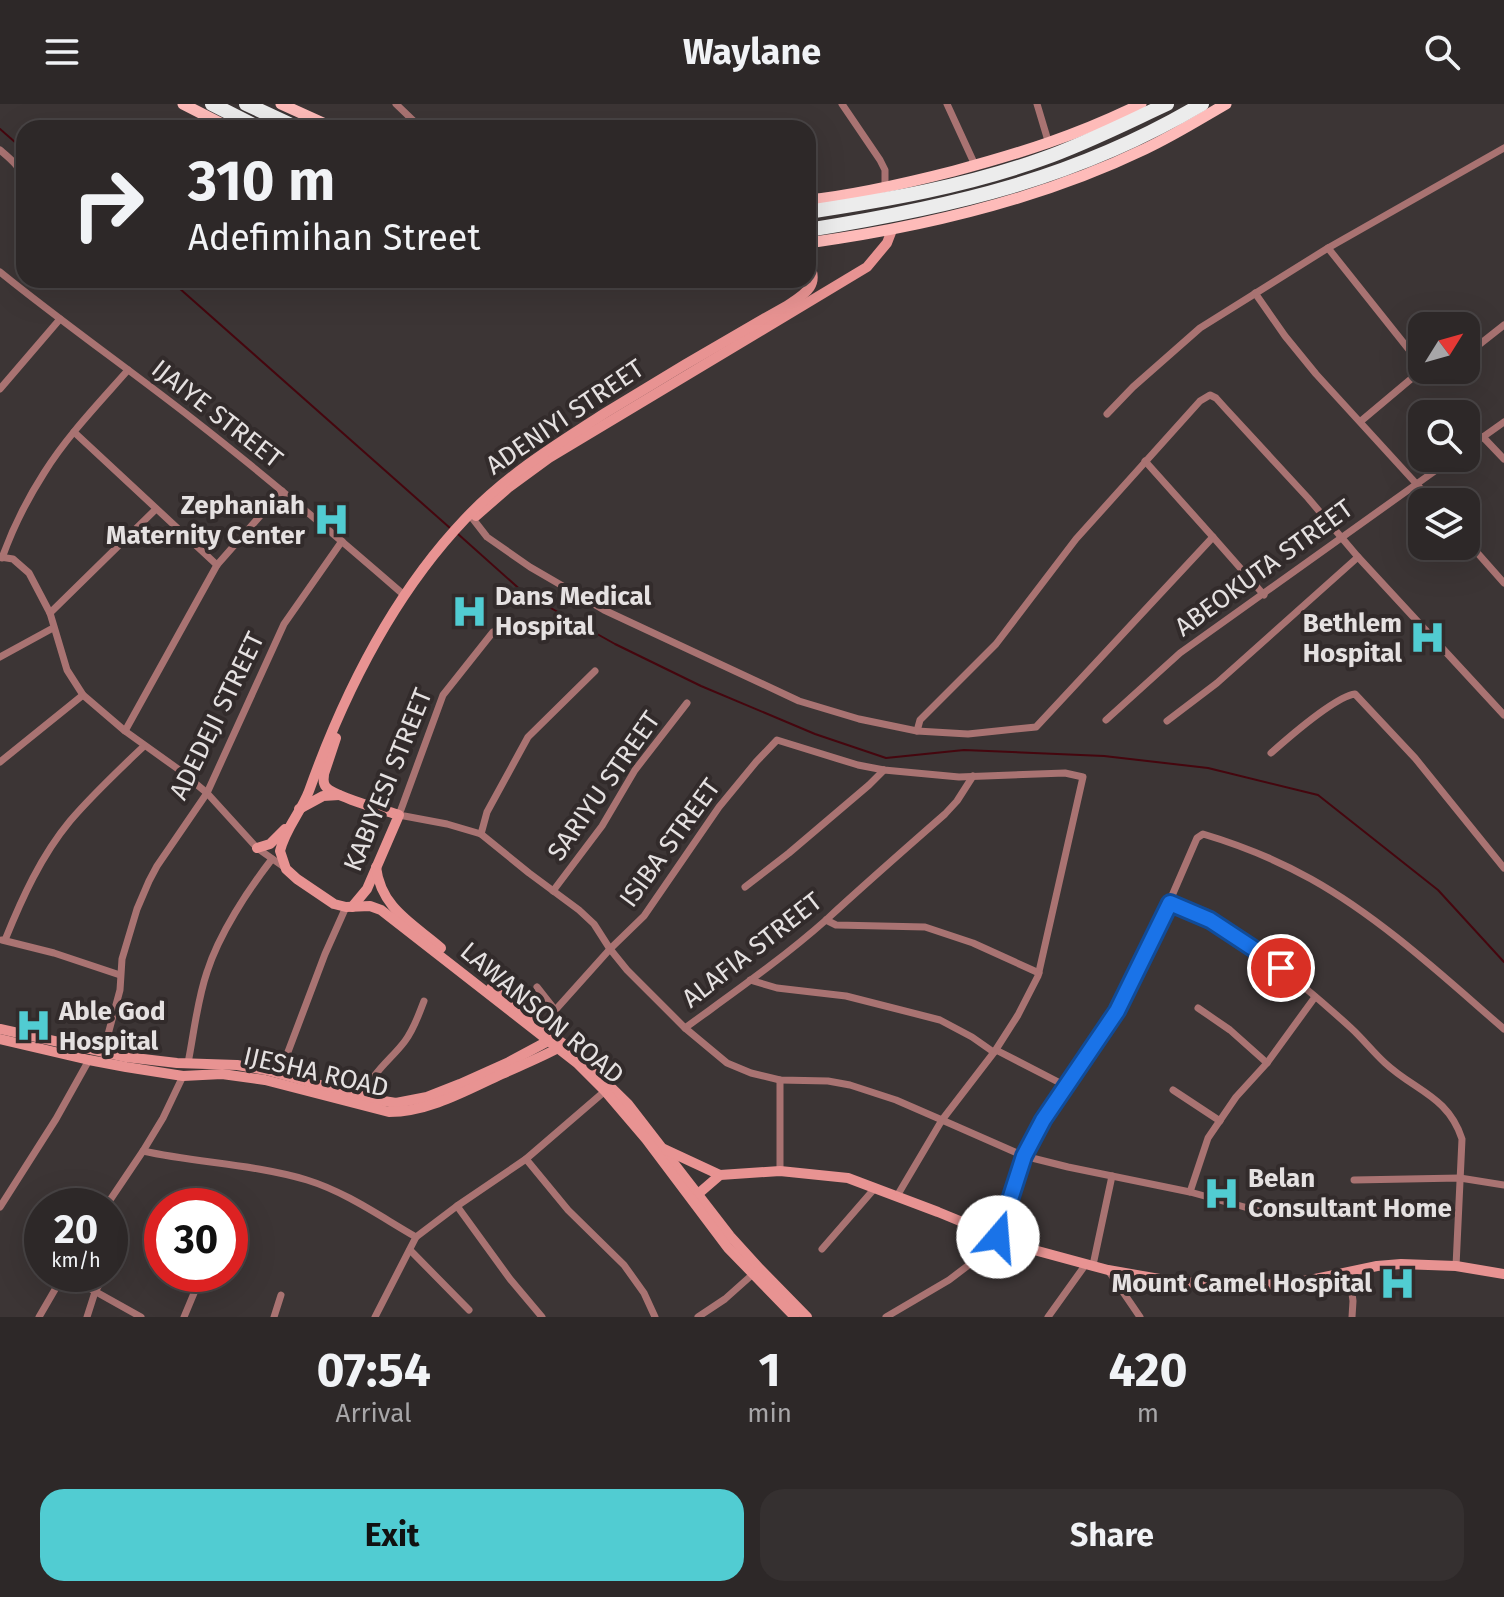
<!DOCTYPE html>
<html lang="en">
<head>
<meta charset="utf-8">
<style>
  :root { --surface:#2d2828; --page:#353030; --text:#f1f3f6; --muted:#a7a6a8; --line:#484445; --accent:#51ccd2 }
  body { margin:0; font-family:"Fira Sans",sans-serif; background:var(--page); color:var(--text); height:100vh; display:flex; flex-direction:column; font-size:30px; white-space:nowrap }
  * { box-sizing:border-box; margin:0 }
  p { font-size:26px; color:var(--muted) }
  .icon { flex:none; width:44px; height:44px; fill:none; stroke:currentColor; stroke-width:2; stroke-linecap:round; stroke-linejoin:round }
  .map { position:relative; height:1213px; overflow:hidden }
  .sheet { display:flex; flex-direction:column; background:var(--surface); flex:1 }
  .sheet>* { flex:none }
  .top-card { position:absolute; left:16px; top:16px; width:800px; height:168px; border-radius:24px; box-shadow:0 8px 32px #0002,0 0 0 2px var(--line); background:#2d2828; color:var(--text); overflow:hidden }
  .needle { width:52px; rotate:53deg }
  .fabs { position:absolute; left:1408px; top:208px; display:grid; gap:16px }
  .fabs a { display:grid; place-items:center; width:72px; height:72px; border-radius:16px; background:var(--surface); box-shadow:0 8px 32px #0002,0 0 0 2px var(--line); font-size:40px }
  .speed { position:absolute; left:24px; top:1084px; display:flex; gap:16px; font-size:40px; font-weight:700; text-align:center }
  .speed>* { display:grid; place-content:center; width:104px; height:104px; border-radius:50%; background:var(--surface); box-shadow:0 8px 32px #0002,0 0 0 2px var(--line); line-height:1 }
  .speed small { font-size:20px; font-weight:400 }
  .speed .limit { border:12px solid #d22; background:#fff; color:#111 }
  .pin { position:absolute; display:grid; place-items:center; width:68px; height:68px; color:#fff; margin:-34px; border:4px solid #fff; border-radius:50%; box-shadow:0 2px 8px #0007 }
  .me { position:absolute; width:88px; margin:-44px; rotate:18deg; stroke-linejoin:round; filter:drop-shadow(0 0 6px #0008) }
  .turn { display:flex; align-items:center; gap:28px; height:168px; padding:0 40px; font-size:36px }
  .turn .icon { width:104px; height:104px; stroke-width:2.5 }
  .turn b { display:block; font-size:56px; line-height:68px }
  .eta { display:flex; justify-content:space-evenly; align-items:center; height:136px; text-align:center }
  .eta b { font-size:48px; font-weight:700; line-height:56px }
  .primary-button { display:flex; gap:16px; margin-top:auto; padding:16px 40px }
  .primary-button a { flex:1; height:92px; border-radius:24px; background:var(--accent); color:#111; font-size:32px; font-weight:700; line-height:92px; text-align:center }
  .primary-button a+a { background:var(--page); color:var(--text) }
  header { display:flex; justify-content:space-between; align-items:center; height:104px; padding:0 40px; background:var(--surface); font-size:36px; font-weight:700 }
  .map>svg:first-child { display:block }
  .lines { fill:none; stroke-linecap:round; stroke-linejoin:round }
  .stream { stroke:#45060e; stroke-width:2 }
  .street { stroke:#a97372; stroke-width:7 }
  .secondary { stroke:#e89392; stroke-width:10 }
  .primary { stroke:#febbb9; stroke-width:11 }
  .highway { stroke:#ececec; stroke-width:14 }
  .route-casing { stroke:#114b97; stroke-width:20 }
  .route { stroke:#1a73e8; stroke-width:14 }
  .labels { text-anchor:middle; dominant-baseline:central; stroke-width:8; stroke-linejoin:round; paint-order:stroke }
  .street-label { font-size:26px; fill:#e5e1e1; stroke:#322b2b }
  .poi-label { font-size:26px; font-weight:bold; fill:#e5e1e1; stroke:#322b2b; text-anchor:end }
</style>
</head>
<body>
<header><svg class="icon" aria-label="menu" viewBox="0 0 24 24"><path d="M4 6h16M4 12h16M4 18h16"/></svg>Waylane<svg class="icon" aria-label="search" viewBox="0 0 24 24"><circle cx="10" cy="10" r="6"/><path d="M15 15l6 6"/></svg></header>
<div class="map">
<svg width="1504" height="1213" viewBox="0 0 1504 1213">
  <rect width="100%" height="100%" fill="#3c3535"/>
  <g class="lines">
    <!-- stream -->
    <g class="stream">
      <polyline points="0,25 24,46"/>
      <polyline points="170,176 450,424"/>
      <polyline points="458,430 524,489 615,540 701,582 815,630 886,654 964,646 1104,652 1208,664 1318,691 1438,786 1504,858"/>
    </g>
    <!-- street -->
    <g class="street">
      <polyline points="396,0 421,24"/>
      <polyline points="842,0 880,56 885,66 885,83"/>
      <polyline points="947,0 975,61"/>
      <polyline points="1037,0 1049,40"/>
      <path d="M0 46C13 57 20 62 24 79"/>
      <polyline points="1328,144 1422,262"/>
      <path d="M0 168C63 219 130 266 194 316 266 372 335 431 404 491"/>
      <polyline points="1255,189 1285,232 1316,270 1433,398"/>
      <polyline points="1466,251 1504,221"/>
      <polyline points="0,285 60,215"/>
      <polyline points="1107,310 1133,283 1200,224 1328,144 1504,44"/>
      <polyline points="1361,317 1411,275 1444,266"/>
      <polyline points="74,328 217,461"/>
      <polyline points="1483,333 1504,355"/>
      <polyline points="1466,345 1504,318"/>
      <polyline points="1145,357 1213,433"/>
      <polyline points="473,415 487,433 530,463 604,506 799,597 859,615 917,627 968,630 1036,623 1213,433 1264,491"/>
      <polyline points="1466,436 1504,479"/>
      <polyline points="0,453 13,455 29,469 50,509 67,566 83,591 125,627 178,665 207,689 257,744 284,763"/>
      <path d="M2 454C12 426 28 394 44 369 67 332 99 299 128 266"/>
      <polyline points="50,509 156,405"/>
      <polyline points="493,528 443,591 399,711 447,720 481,730 529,769 579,806 594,820 610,845 627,866 685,924"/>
      <polyline points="0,553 53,524"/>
      <polyline points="1106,616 1180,549 1453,354"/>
      <polyline points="1167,617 1217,579 1358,453"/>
      <polyline points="125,627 217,461 282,387"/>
      <polyline points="917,627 920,616 996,540 1076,435 1200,297 1210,291 1216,294 1225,304 1308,394 1358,453 1504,611"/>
      <path d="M1271 649C1288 634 1334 593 1355 590L1415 654 1504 764"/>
      <polyline points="0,658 83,591"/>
      <polyline points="481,730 487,708 528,633 595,567"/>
      <polyline points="745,783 789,749 869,681 884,666"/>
      <polyline points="553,787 602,722 635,666 687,599"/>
      <path d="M1170 799C1183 805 1196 810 1209 816 1220 821 1230 829 1240 836 1280 861 1316 892 1351 924 1363 935 1373 948 1385 959 1415 987 1448 992 1462 1035L1456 1162"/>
      <polyline points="826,816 836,821 925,823 973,839 1039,869"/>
      <polyline points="2,836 54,849 120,871"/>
      <path d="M5 836C22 794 41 752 70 717 93 690 119 666 144 642"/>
      <polyline points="750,876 777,884 846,892 940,916 972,933 992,947 998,947 1066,982"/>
      <polyline points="537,883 555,906"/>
      <polyline points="1198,904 1230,926 1267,959"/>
      <polyline points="541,922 610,845 644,812 719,703 756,658 777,636 858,661 884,666 959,673 1065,669 1083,673 1038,872 1018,911 995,947 942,1016 1024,1052 1068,1063 1190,1088 1259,1107"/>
      <polyline points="103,949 120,886 122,855 137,805 149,777 157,762 207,689 284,520 342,437"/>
      <path d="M188 959C194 929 197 897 207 868 219 830 248 786 272 755"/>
      <polyline points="280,969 325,850 346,803"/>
      <polyline points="1173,986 1220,1017"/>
      <path d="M364 993C372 967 391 956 405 937 414 925 419 910 424 897"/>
      <path d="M143 1047C197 1059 253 1060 307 1076 346 1088 381 1113 416 1133"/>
      <polyline points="526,1055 568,1106 624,1161 644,1189 655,1213"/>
      <polyline points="780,1067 780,976"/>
      <polyline points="1354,1076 1460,1074 1504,1081"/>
      <polyline points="1190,1088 1208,1034 1236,993 1267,959 1315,893"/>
      <path d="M897 1092 942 1016 896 996 850 981 828 977 780 976 751 969 727 959 685 924C733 889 782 855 826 816 865 780 905 745 945 710L957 697 973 672"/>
      <polyline points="106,1102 143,1047 163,1014 183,972"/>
      <polyline points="457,1102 510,1175 542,1213"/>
      <polyline points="0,1103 56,1015 89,956"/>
      <polyline points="822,1145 875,1084"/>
      <polyline points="410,1146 469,1206"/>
      <polyline points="110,1161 118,1147"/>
      <polyline points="1093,1161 1112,1072"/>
      <polyline points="1108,1166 1140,1213"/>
      <polyline points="1349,1167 1353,1197 1352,1213"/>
      <polyline points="64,1170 141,1213"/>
      <polyline points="39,1213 64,1170"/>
      <polyline points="87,1213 95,1188 105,1170"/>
      <polyline points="184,1213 202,1170"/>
      <polyline points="274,1213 281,1191"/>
      <polyline points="375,1213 416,1133 457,1102 526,1055 605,987"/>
      <polyline points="698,1213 725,1195 753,1170"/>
      <path d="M886 1213 949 1176 974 1157 998 1133 1024 1052 1043 1016 1117 907 1158 824 1197 734 1203 730C1240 741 1277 756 1311 775 1381 814 1444 873 1504 925"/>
      <polyline points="1048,1213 1086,1160"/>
    </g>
    <!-- secondary -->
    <g class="secondary">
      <polyline points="476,412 508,384 549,354 867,163 887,139 892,126"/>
      <path d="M336 634 324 670C324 675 322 678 326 683 335 693 384 706 399 711L367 785 352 803"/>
      <polyline points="299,705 323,692 339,691"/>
      <polyline points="257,744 270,740 285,725"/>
      <path d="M376 763C381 804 412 819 441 844"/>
      <polyline points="491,884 579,952 628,1000 730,1132 760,1165 807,1213"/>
      <polyline points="0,925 126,953 177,959 237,961 266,966 371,995 396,999 427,993 460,980 509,958 550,936"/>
      <path d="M0 935 89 956 126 963 183 972 222 970 265 976 389 1008C429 1008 467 986 502 970 522 961 542 953 560 943"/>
      <polyline points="664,1045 720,1071"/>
      <polyline points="698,1090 720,1071 780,1067 848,1074 938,1108 1023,1143 1108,1166 1177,1178 1249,1181 1281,1180 1310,1176 1377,1162 1401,1160 1456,1162 1504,1170"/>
      <path d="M795 1213 728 1144 646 1035 605 987 577 959 381 806 370 802 346 803 334 800 297 775 286 765 280 747C285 725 301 708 309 687 344 589 392 492 465 415 505 372 555 341 605 309 665 272 726 236 788 201 805 190 821 181 808 158"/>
    </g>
    <!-- primary -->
    <g class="primary">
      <polyline points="183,0 230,24"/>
      <polyline points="281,0 334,24"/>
      <path d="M808 96C857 91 907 79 954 67 1021 49 1078 31 1141 0"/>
      <path d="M808 139C924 123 1039 96 1145 45 1173 32 1200 15 1226 0"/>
    </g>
    <!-- highway -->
    <g class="highway">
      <polyline points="212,0 259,24"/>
      <polyline points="246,0 298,24"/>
      <path d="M808 108C887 96 967 82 1042 55 1085 40 1126 19 1167 0"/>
      <path d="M808 126C951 103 1076 75 1202 0"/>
    </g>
  </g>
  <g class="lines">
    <defs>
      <polyline id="route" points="998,1133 1024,1052 1043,1016 1117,907 1170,799 1210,816 1257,847 1281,864"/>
    </defs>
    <!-- route casing -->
    <use href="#route" class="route-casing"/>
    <!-- route -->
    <use href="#route" class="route"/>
  </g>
  <!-- icons -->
  <defs>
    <symbol id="hospital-bare" viewBox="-9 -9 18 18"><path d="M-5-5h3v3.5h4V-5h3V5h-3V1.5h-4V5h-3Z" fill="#51ccd2" stroke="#322b2b" stroke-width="2.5" paint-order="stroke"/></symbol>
  </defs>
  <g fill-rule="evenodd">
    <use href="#hospital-bare" x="306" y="390" width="51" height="51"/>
    <use href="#hospital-bare" x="444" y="482" width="51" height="51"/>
    <use href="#hospital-bare" x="1402" y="508" width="51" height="51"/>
    <use href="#hospital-bare" x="8" y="896" width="51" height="51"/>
    <use href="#hospital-bare" x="1196" y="1064" width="51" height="51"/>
    <use href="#hospital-bare" x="1372" y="1154" width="51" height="51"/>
  </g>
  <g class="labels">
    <!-- street labels -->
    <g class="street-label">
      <text transform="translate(217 310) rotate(38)">IJAIYE STREET</text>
      <text transform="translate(565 313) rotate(-34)">ADENIYI STREET</text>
      <text transform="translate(1264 464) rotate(-36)">ABEOKUTA STREET</text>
      <text transform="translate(217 612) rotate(-64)">ADEDEJI STREET</text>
      <text transform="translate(388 676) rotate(-68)">KABIYESI STREET</text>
      <text transform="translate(604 682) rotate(-55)">SARIYU STREET</text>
      <text transform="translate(670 739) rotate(-54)">ISIBA STREET</text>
      <text transform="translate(752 846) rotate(-38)">ALAFIA STREET</text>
      <text transform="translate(542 909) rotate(40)">LAWANSON ROAD</text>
      <text transform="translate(316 968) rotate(13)">IJESHA ROAD</text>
    </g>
    <!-- poi labels -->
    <g class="poi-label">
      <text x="305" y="401">Zephaniah<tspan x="305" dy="30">Maternity Center</tspan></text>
      <text x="495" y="492" text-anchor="start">Dans Medical<tspan x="495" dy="30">Hospital</tspan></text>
      <text x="1402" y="519">Bethlem<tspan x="1402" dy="30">Hospital</tspan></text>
      <text x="59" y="907" text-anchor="start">Able God<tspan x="59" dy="30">Hospital</tspan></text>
      <text x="1248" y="1074" text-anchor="start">Belan<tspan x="1248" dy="30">Consultant Home</tspan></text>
      <text x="1372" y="1179">Mount Camel Hospital</text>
    </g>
  </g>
</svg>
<div class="fabs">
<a><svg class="needle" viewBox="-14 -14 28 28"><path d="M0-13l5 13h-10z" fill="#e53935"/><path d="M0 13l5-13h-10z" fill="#a7a6a8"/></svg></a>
<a><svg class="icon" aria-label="search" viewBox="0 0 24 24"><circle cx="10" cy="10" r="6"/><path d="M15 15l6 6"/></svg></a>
<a><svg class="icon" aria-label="layers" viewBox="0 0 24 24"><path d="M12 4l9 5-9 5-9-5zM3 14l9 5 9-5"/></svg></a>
</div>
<div class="speed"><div>20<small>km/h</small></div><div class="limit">30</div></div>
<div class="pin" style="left:1281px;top:864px;background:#d93025"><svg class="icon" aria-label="arrive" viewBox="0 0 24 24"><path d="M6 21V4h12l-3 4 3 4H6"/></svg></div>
<svg class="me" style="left:998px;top:1133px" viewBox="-20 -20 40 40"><circle r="19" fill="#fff"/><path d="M0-13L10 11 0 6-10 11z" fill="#1a73e8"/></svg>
<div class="top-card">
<div class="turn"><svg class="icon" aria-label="right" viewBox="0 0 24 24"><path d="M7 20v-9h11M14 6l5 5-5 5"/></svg><div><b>310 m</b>Adefimihan Street</div></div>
</div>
</div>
<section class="sheet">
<div class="eta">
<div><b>07:54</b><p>Arrival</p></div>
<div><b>1</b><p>min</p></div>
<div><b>420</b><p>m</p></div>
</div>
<div class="primary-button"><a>Exit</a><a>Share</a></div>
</section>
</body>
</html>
